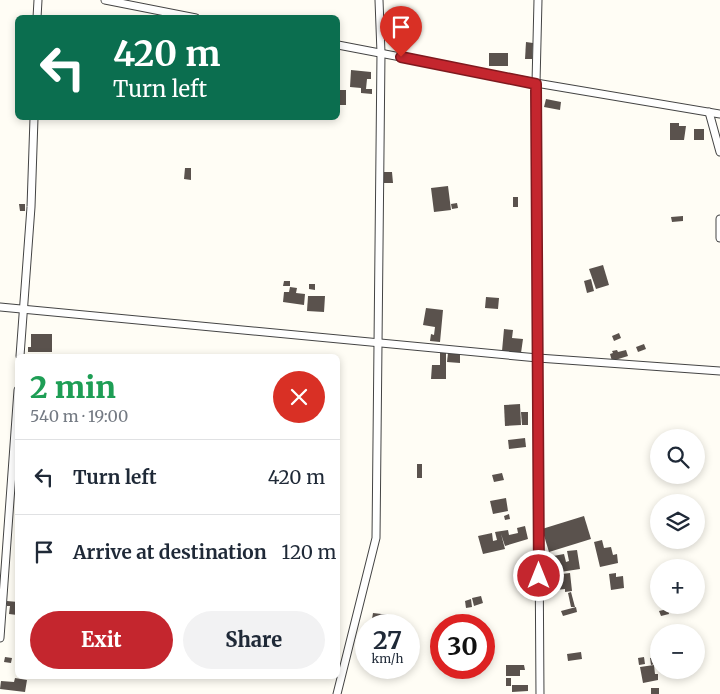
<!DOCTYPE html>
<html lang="en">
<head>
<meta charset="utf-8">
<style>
  :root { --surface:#fff; --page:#f2f2f3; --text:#1f2937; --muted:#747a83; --line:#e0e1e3; --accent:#c4262e }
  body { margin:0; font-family:Merriweather,serif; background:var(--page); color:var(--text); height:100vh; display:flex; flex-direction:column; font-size:19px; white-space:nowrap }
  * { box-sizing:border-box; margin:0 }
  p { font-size:16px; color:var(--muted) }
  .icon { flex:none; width:28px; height:28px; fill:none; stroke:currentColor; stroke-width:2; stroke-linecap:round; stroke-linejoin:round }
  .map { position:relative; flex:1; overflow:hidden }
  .sheet { position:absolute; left:15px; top:354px; width:325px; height:325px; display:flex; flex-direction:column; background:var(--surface); border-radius:8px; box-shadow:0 2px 8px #0003 }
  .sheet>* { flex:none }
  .banner { position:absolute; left:15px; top:15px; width:325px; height:105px; border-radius:8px; box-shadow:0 2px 8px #0003; background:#0b6e4f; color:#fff; overflow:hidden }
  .buttons { position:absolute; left:650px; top:429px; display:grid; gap:10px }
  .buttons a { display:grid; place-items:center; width:55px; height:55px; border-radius:50%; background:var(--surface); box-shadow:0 2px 8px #0003; font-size:25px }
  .speed { position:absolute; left:355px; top:614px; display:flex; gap:10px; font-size:25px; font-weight:700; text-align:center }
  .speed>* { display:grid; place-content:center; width:65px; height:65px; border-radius:50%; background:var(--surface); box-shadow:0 2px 8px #0003; line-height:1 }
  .speed small { font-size:12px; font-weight:400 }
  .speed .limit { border:8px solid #d22; background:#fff; color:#111 }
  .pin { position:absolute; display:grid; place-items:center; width:42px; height:42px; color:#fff; margin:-51px -21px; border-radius:50% 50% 50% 0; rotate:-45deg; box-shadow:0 0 5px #0007 }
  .pin .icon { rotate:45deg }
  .me { position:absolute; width:55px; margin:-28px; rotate:0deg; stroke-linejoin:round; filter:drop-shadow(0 0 4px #0008) }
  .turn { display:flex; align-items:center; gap:18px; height:105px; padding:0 15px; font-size:22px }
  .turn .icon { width:65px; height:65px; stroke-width:2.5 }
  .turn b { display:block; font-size:35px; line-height:42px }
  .round { display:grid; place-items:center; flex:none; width:52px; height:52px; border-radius:26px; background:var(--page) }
  .summary { display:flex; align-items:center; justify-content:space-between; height:85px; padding:0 15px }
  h1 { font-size:30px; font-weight:800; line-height:38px; color:#1e9e55 }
  .button { display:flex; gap:10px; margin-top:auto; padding:10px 15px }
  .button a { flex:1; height:58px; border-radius:30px; background:var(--accent); color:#fff; font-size:20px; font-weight:800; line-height:58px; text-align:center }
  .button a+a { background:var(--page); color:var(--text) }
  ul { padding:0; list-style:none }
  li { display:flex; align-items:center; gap:15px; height:75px; padding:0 15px; border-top:1px solid var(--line) }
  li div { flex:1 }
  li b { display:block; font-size:19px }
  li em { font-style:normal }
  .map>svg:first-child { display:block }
  .building { fill:#5a524d }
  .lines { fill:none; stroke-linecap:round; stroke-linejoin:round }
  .minor-casing { stroke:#444; stroke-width:9 }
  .minor { stroke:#fff; stroke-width:7 }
  .route-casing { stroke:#7f191e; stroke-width:12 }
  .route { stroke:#c4262e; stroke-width:9 }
</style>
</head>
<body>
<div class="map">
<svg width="720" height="694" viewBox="0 0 720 694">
  <rect width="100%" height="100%" fill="#fffdf5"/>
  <!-- building -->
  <g class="building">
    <polygon points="526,42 533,43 532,59 525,59"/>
    <rect x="489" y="53" width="19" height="13"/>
    <polygon points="351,70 371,72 371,79 367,79 366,89 372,89 372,94 361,93 361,88 350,87"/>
    <rect x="338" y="90" width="8" height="15"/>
    <polygon points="546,99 561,102 560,110 544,107"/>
    <polygon points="670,123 679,123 679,126 686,126 684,140 670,140"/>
    <rect x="694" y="129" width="10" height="11"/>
    <polygon points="185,168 191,168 191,180 184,179"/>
    <polygon points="384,172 392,172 393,183 384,183"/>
    <polygon points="448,186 451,210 434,212 431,188"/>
    <rect x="513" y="197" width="5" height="10"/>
    <polygon points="457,203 458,208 452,209 451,204"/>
    <polygon points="19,204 25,204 25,211 20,211"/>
    <polygon points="683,216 683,221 672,222 671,217"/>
    <polygon points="603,265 609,285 596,289 589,269"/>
    <polygon points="591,279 594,291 587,293 584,281"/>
    <polygon points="284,281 290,281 290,286 283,286"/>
    <polygon points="309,284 315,284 315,290 309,289"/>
    <polygon points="290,287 297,288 296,293 305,294 304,305 283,302 284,292 289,292"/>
    <polygon points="308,296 325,296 324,312 307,311"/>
    <polygon points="486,297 499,298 498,309 485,308"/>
    <polygon points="426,308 443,310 440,342 430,341 431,334 434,335 435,327 423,325"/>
    <polygon points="504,329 513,330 512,338 523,339 521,353 502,351"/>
    <polygon points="619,333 621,338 614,341 612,336"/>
    <polygon points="31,334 52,334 52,352 28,352 28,347 31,347"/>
    <polygon points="644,344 646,349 638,352 636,347"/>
    <polygon points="617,350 618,352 626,350 628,356 612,361 610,354 613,353 612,351"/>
    <polygon points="440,353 446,353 446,379 431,379 432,365 440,365"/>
    <polygon points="448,353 460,354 460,363 447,362"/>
    <polygon points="520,404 521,425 505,426 504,405"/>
    <polygon points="521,412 528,412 528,425 522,425"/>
    <polygon points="525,438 526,447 509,449 508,440"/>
    <rect x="417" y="464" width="5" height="14"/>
    <polygon points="502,473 504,480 494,482 492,475"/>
    <polygon points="506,498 508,511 493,514 490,501"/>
    <polygon points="509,514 510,519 505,520 504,516"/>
    <polygon points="584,516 591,539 549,552 542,529"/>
    <polygon points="525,526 528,539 505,546 501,534 505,549 483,554 478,536 492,533 493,541 497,540 495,532 508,530 509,535 518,533 517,528"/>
    <polygon points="602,540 604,548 611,547 613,555 617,554 618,563 600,567 594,542"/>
    <polygon points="577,550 580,569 547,574 546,568 550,567 548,557 564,554 566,562 569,561 567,551"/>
    <polygon points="683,562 684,568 677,568 677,564"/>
    <polygon points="570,573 572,591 565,592 565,589 556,590 554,575"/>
    <polygon points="616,573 616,577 623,576 624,588 611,590 609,574"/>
    <polygon points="553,575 554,582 549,583 548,576"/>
    <polygon points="571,592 575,607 571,607 568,593"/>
    <polygon points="481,596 483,603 474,606 472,598"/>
    <polygon points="471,599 472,607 466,608 465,601"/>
    <polygon points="7,601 18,602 17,615 9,614 10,606 7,606"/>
    <polygon points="667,605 686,605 687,608 670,613"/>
    <polygon points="576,607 577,612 563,616 561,611"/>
    <polygon points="668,609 669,614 661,616 659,611"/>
    <polygon points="373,613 390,615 388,625 371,625"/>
    <polygon points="581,652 582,659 568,661 567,654"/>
    <polygon points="5,657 12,658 11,663 4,662"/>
    <polygon points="644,657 645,664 639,665 638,658"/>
    <polygon points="658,657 659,663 651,665 650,658"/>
    <polygon points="506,665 524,665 525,670 520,670 520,676 506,676"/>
    <polygon points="654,665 655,674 658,674 658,680 643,683 640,667"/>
    <polygon points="15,678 27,680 25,692 0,689 1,681 14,682"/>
    <rect x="506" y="678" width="5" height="8"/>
    <polygon points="512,685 528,685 528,691 512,692"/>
    <rect x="651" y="688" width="8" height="6"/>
  </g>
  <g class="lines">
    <defs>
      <g id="minor">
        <polyline points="105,0 196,18"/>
        <polyline points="538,0 536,83 540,694"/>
        <polyline points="37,18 38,0"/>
        <polyline points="338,45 536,83 720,114"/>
        <polyline points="709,112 720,152"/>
        <polyline points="720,219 720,238"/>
        <polyline points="0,307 538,358 720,371"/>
        <polyline points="20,356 31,207 34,118"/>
        <polyline points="0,638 18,390"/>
        <polyline points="337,694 376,538 381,53 379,0"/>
      </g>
    </defs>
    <!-- minor casing -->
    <use href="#minor" class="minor-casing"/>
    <!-- minor -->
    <use href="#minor" class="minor"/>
  </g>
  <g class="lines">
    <defs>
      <polyline id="route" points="401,57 536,84 539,576"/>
    </defs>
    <!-- route casing -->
    <use href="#route" class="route-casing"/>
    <!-- route -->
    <use href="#route" class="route"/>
  </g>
</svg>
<div class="buttons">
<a><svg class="icon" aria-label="search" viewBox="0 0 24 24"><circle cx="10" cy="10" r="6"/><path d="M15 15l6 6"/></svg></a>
<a><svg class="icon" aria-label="layers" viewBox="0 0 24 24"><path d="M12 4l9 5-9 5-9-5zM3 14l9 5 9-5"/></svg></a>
<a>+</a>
<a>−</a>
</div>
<div class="speed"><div>27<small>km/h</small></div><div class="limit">30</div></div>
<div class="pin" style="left:401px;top:57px;background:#d93025"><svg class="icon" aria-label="arrive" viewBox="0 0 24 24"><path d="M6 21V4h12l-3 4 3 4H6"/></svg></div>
<svg class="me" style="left:539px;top:576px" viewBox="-20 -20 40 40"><circle r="17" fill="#c4262e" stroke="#fff" stroke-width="3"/><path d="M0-11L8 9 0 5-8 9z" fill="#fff"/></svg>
<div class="banner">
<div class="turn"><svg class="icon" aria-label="left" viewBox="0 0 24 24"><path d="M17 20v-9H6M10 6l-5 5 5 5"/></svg><div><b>420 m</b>Turn left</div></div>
</div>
<section class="sheet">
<div class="summary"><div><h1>2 min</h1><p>540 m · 19:00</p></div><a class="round" style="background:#d93025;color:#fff"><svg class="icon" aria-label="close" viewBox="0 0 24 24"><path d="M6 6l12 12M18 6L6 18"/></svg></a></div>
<ul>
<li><svg class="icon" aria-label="left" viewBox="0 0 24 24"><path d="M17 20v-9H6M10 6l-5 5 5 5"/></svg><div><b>Turn left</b></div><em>420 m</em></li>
<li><svg class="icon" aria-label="arrive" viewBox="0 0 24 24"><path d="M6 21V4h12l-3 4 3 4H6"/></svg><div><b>Arrive at destination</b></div><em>120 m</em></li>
</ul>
<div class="button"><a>Exit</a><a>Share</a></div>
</section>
</div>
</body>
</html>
